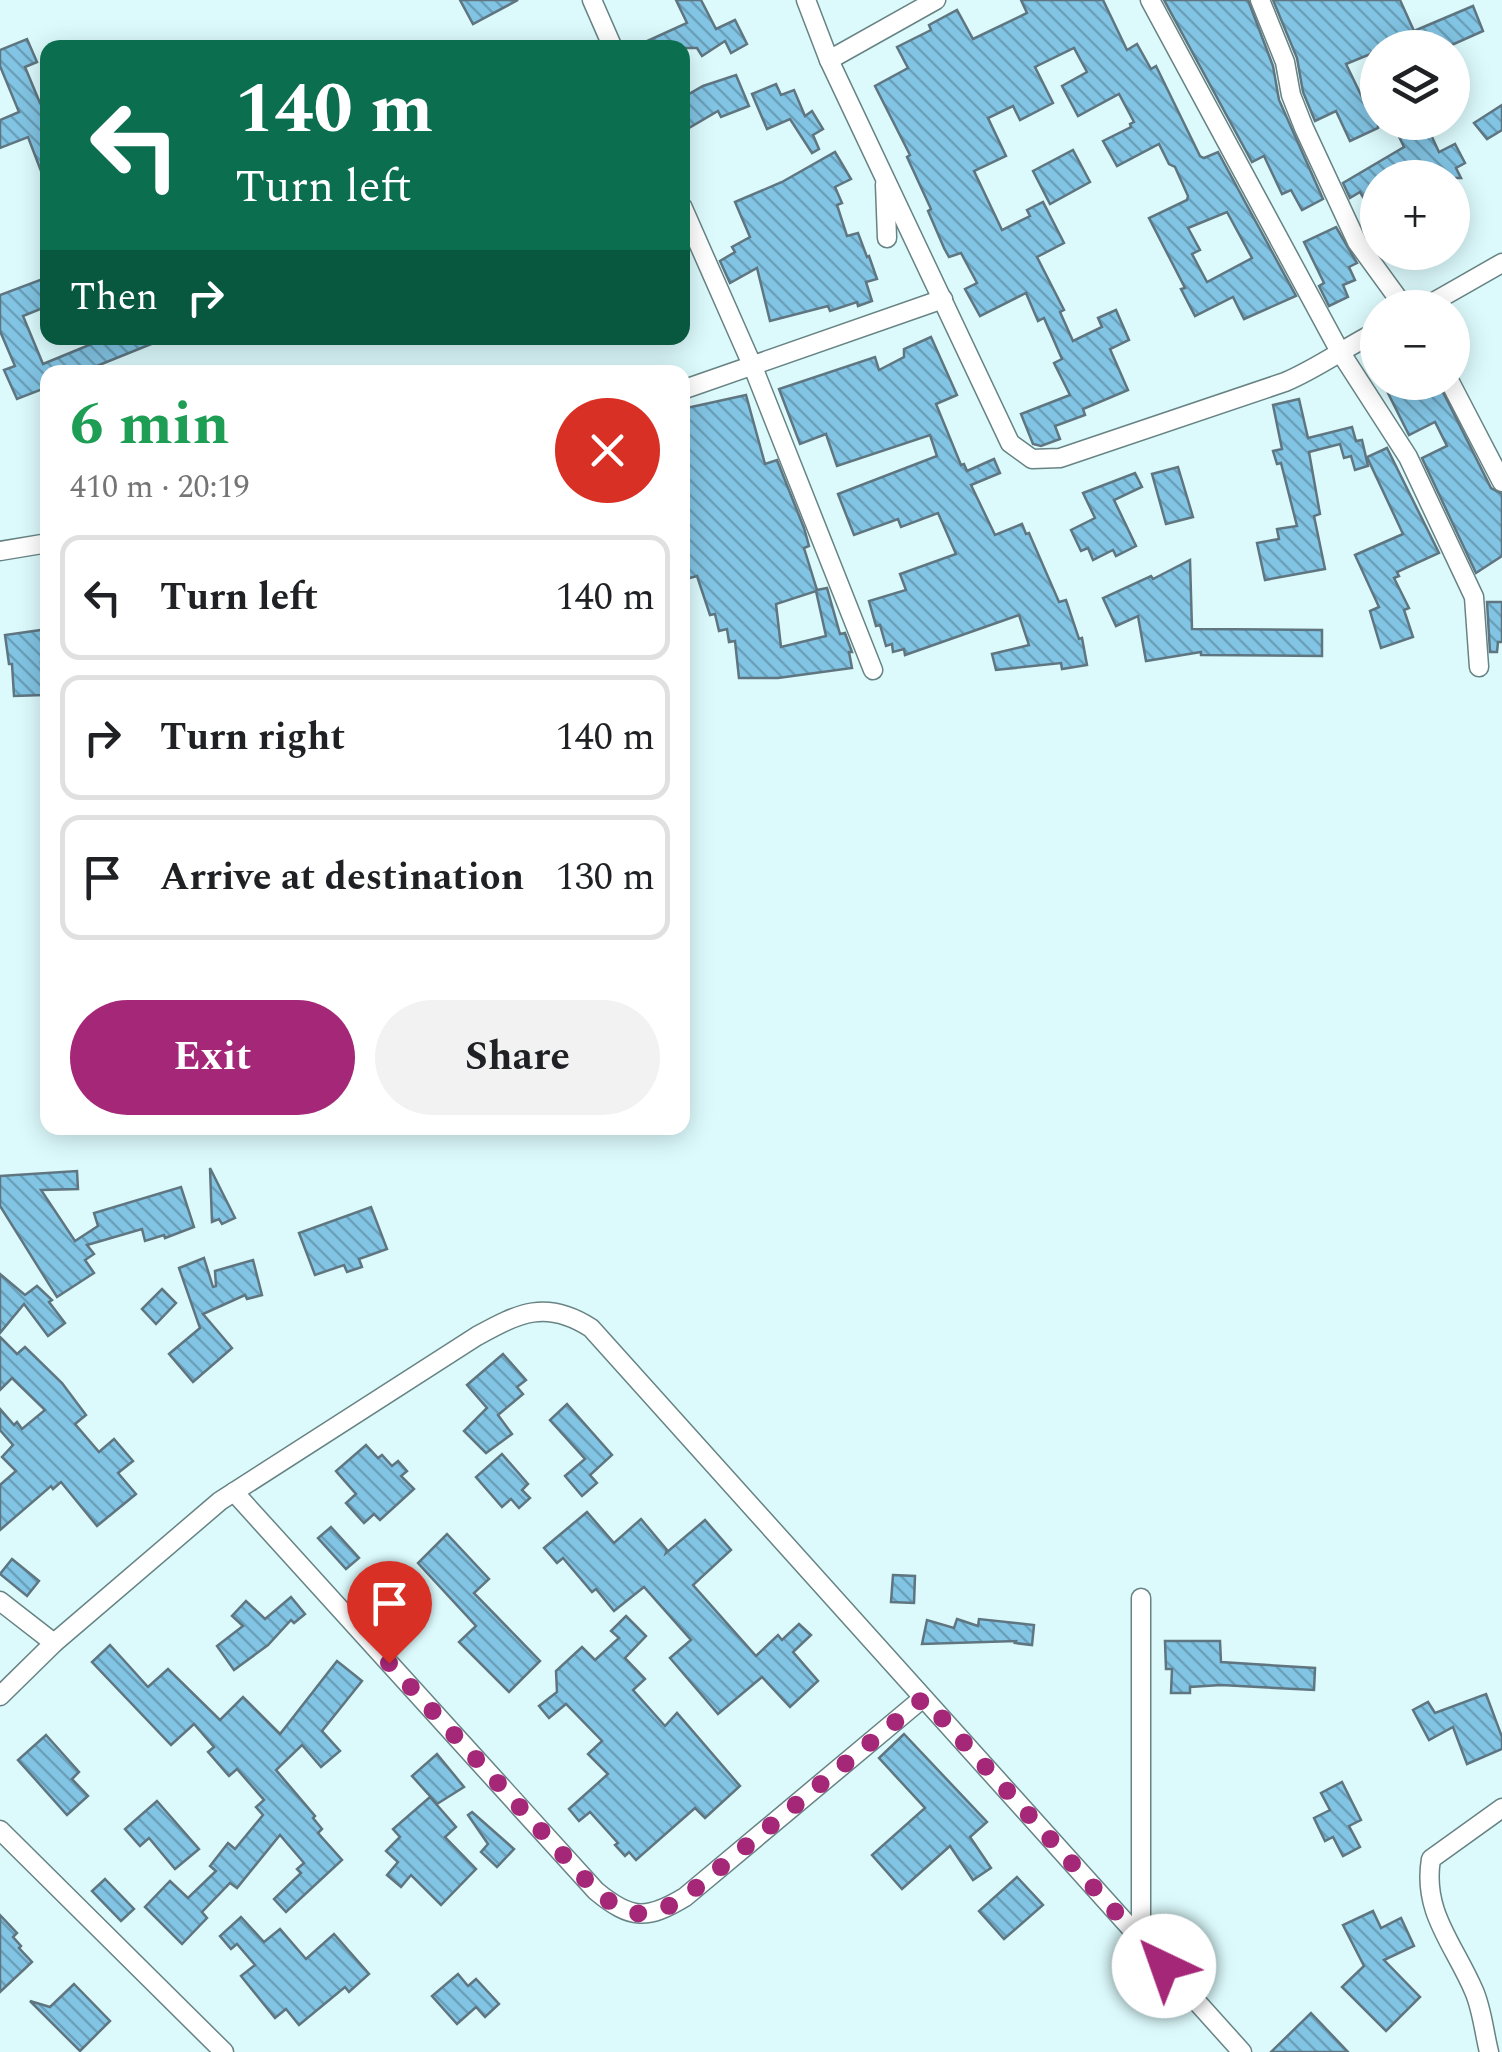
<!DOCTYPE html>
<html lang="en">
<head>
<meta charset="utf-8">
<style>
  :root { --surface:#fff; --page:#f2f2f2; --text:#202124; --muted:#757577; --line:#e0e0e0; --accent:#a52778 }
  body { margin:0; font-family:Spectral,serif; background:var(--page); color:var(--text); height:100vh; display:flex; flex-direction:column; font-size:38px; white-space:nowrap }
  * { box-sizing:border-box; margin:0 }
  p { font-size:32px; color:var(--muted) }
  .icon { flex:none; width:55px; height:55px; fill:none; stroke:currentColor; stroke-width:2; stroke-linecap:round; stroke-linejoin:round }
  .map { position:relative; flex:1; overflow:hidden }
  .side { position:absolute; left:40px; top:365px; width:650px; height:770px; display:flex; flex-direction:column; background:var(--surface); border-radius:20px; box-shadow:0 5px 25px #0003 }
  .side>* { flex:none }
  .banner { position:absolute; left:40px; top:40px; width:650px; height:305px; border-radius:20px; box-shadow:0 5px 25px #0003; background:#0b6e4f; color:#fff; overflow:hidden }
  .tools { position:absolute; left:1360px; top:30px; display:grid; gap:20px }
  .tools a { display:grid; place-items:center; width:110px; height:110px; border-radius:50%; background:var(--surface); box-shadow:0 5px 25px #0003; font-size:50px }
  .pin { position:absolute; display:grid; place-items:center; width:85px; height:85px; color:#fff; margin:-102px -42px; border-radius:50% 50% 50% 0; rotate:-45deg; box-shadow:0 0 10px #0007 }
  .pin .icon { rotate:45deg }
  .me { position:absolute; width:110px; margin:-55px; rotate:318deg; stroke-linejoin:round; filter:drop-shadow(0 0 8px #0008) }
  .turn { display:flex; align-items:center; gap:35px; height:210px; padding:0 30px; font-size:45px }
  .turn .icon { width:130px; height:130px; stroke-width:2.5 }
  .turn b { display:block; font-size:70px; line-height:85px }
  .then { display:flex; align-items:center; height:95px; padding:0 30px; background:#0003; gap:20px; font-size:38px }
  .round { display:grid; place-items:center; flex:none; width:105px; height:105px; border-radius:52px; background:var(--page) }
  .head { display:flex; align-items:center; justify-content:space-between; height:170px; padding:0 30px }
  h1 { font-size:60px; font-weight:700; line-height:75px; color:#1e9e55 }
  .cta { display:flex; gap:20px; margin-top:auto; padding:20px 30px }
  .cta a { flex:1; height:115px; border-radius:60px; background:var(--accent); color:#fff; font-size:40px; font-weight:700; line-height:115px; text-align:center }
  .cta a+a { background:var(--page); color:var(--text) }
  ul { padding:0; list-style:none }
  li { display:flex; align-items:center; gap:30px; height:125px; margin:0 20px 15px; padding:0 10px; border:5px solid var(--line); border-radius:20px }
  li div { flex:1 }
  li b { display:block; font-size:38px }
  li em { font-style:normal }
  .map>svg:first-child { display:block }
  .building { fill:url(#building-back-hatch); stroke:#5f7580; stroke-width:2.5; fill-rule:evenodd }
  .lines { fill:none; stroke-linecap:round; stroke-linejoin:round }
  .street-casing { stroke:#688384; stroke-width:21 }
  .street { stroke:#fff; stroke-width:18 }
  .route { stroke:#a52778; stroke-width:18; stroke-dasharray:0 32.4 }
</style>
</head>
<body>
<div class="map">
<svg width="1502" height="2052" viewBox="0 0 1502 2052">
  <defs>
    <pattern id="building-back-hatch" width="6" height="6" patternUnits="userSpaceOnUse" patternTransform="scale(2.5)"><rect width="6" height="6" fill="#82c4e4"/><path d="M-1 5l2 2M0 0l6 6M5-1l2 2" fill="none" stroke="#6aa0b9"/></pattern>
  </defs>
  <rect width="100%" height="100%" fill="#dcfafc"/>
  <!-- building -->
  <g class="building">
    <polygon points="460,0 518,0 473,24"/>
    <polygon points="676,0 701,0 716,29 735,20 747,44 731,53 725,41 702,56 697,48 632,48 687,23"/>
    <path d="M1021 0H1103L1127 50 1137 44 1151 69 1156 66 1200 156 1204 158 1218 152 1296 296 1244 319 1233 297 1195 316 1181 289 1185 288 1149 218 1187 200 1188 196 1175 167 1169 164 1159 144 1117 166 1103 141 1131 127 1130 124 1134 122 1119 94 1078 116 1062 86 1087 72 1074 48 1035 67 1053 103 1020 120 1013 106 988 118 1006 156 974 171 1002 230 1030 216 1027 210 1043 202 1064 243 1037 257 1064 310 1060 312 1073 341 1102 327 1098 318 1116 310 1129 340 1110 349 1128 390 1083 409 1085 415 1055 426 1060 439 1041 446 1033 444 1021 414 1070 395 1054 363 1062 359 1044 318 1038 321 1026 293 980 316 965 289 977 283 961 253 949 257 944 248 928 211 931 209 907 157 910 155 875 86 908 68 897 47 931 30 929 25 957 10 973 39 1027 13ZM1227 212 1252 258 1207 282 1192 254 1200 250 1188 228Z"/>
    <polygon points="1164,0 1248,0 1273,66 1279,100 1323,199 1302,210 1291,190 1282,194 1264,156 1252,162"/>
    <polygon points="1273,0 1400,0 1414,31 1473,6 1483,31 1445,48 1378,48 1378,51 1346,64 1362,97 1378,90 1378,128 1350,141 1336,111 1315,121 1303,92 1297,58"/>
    <polygon points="27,39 37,62 25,67 40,103 48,99 46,184 28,137 0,148 0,120 19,112 0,66 0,50"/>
    <polygon points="736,75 749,106 721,117 718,111 682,132 682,98 703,86"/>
    <polygon points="776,84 781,95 794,90 805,116 812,111 823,129 813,135 819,149 812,153 790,119 767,129 752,94"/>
    <polygon points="1502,105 1502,130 1487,139 1474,123"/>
    <polygon points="1392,122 1425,122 1439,152 1455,144 1465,163 1456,168 1461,178 1423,178 1416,165 1395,178 1378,178 1378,222 1360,192 1350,198 1343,183 1404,147"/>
    <polygon points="1073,150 1090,182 1050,204 1033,171"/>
    <polygon points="835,152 851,179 835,187 842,203 837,205 847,236 858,233 867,257 869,256 877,279 866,282 872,301 858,306 857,302 830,311 828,306 770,321 757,268 730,283 720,261 735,252 732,247 750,237 735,202 782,182"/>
    <polygon points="1336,227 1357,263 1349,267 1355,280 1343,285 1348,297 1329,306 1319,286 1324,283 1304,242"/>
    <polygon points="48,277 48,306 23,316 43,364 106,338 166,338 82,372 48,372 48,387 17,399 4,370 15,366 0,331 0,295"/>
    <polygon points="931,337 957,395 936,404 961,465 964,464 967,471 994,459 1000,473 971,485 995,535 1022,524 1026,534 1029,533 1059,602 1066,600 1079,639 1082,638 1087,665 1062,669 1061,663 996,670 992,654 1029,645 1019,615 905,655 904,649 893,652 892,644 886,646 880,625 876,626 869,601 906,590 900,574 956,554 938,513 901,527 898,519 854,535 838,494 937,456 930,435 837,466 826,434 800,444 779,389 875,357 879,370 904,357 904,349"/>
    <polygon points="1410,382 1438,382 1491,488 1502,494 1502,556 1476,573 1422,458 1447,446 1435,422 1409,435 1388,393"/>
    <path d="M746 395 765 464 777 460 804 528 809 546 804 548 817 590 827 588 840 634 845 633 852 652H849L852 668 778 678H739L735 641 729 642 727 629 719 631 715 614 710 615 697 576 682 580V409ZM816 591 826 636 781 647 776 604Z"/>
    <polygon points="1299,399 1308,438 1352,427 1356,441 1362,440 1368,466 1355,470 1351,456 1344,458 1340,444 1309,452 1320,514 1314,516 1325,569 1265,580 1257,543 1279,539 1277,529 1297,526 1281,463 1277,464 1273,451 1282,449 1273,405"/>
    <polygon points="1387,448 1439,553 1397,572 1399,576 1394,578 1409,608 1404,610 1413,637 1381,648 1370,611 1379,607 1355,555 1403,534 1367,457"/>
    <polygon points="1178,467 1193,517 1166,524 1152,474"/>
    <polygon points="1135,473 1142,487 1114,500 1136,546 1116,556 1113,550 1093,560 1088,548 1081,551 1071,530 1095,518 1083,493"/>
    <polygon points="1190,560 1192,629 1322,630 1322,656 1201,655 1201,652 1146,661 1138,616 1116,626 1103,598 1151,576 1153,579"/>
    <polygon points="1487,602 1502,602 1502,642 1498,642 1497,652 1490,652"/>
    <polygon points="48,629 48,661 41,662 43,695 14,696 12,664 9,664 5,635"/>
    <polygon points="210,1168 235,1218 222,1224 219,1219 212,1222"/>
    <polygon points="77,1171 78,1189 41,1190 75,1241 98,1226 94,1213 181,1187 194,1227 165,1238 164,1235 145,1241 142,1229 87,1245 94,1254 85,1260 94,1273 57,1297 0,1206 0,1176"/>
    <polygon points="371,1207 387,1249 359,1259 362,1267 347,1272 344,1265 315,1275 299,1233"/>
    <polygon points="204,1258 213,1287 216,1286 215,1271 253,1260 262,1295 247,1299 245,1295 203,1314 232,1348 193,1382 169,1354 200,1328 179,1268"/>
    <polygon points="0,1274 25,1295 37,1286 52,1300 49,1302 65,1323 48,1336 24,1304 0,1333"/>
    <polygon points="162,1289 176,1303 156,1324 142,1309"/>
    <polygon points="0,1337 17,1354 25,1347 62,1383 86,1415 75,1424 99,1452 114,1439 133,1461 118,1473 136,1494 97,1526 61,1482 53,1489 51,1486 0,1530 0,1485 16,1471 2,1457 13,1445 0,1430 0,1409 14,1425 17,1422 22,1429 45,1410 12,1378 0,1390"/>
    <polygon points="503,1354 526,1380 517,1387 523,1394 498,1415 512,1434 486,1453 464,1431 487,1408 467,1385"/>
    <polygon points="567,1404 612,1455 590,1475 597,1483 582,1496 565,1476 585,1459 550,1420"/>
    <polygon points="366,1445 378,1458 382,1455 392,1466 398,1461 407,1471 401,1476 414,1489 380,1520 374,1514 364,1523 346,1503 356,1494 336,1471"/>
    <polygon points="502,1454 528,1484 522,1490 530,1498 519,1508 511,1499 502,1507 476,1477"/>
    <polygon points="587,1512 614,1543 641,1519 667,1550 666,1553 705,1520 731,1550 693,1585 756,1656 778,1635 782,1640 799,1624 811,1635 793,1652 818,1681 790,1707 762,1677 718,1714 670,1658 691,1640 644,1587 614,1611 596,1589 592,1592 563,1558 557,1563 544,1548"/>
    <polygon points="331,1527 359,1558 346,1569 318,1538"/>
    <polygon points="447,1534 489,1579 474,1593 540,1661 509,1692 459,1642 476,1626 418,1563"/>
    <polygon points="12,1559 39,1581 27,1596 0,1574"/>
    <polygon points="893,1575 915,1576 914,1603 891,1602"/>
    <polygon points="291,1597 305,1614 294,1623 291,1620 268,1645 234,1670 217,1646 243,1626 232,1616 246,1601 265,1619"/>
    <polygon points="626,1616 646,1636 625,1658 645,1679 633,1690 665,1726 677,1713 740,1786 705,1818 695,1808 636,1860 629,1852 625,1856 615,1845 618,1843 590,1812 579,1821 569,1809 608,1774 588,1754 602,1741 566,1704 549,1718 539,1706 557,1692 556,1671 582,1647 595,1660 619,1638 611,1631"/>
    <polygon points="957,1619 978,1626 979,1619 1034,1625 1032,1645 1015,1643 1016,1641 922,1644 927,1620 954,1628"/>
    <polygon points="1165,1641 1220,1641 1221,1662 1315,1668 1314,1690 1221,1685 1190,1687 1190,1693 1171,1693 1172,1669 1166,1669"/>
    <polygon points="110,1645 148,1687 168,1669 220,1720 243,1697 280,1734 337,1661 362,1681 322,1731 340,1751 321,1767 302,1745 276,1770 315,1816 313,1818 322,1829 318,1833 342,1860 286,1912 274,1899 301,1873 297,1869 304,1863 280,1835 237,1888 230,1883 202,1912 207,1918 182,1944 145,1907 170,1881 188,1898 216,1871 210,1866 228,1843 235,1849 263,1815 256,1807 264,1800 237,1769 229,1776 208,1752 214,1747 194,1724 171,1745 92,1662"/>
    <polygon points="1486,1694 1502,1737 1502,1749 1467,1764 1453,1727 1429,1740 1413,1710 1428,1702 1435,1713"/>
    <polygon points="904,1734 987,1822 970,1837 991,1868 973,1880 950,1846 902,1889 872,1855 925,1808 879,1758"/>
    <polygon points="46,1735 79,1772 72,1779 88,1796 67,1815 18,1760"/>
    <polygon points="437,1754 464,1787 437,1804 412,1776"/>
    <polygon points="1342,1782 1361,1820 1349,1826 1360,1847 1343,1856 1333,1837 1325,1841 1314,1818 1330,1810 1321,1793"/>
    <polygon points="430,1797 456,1827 445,1837 476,1869 441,1905 411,1875 401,1887 387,1875 398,1862 386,1851 400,1837 393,1829"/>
    <polygon points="157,1801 199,1849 175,1869 149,1838 140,1846 125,1829"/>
    <polygon points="472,1812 514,1849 497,1867 481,1852 488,1844 468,1815"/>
    <polygon points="1017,1877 1043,1905 1004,1939 979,1911"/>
    <polygon points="105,1879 134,1909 121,1921 92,1891"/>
    <polygon points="1373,1911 1381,1928 1401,1918 1414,1946 1384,1960 1420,1997 1386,2031 1342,1987 1364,1966 1343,1925"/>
    <polygon points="0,1915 17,1933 13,1937 21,1946 19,1948 32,1962 0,1992"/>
    <polygon points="241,1917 264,1942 280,1929 306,1959 334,1934 369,1974 349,1992 345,1987 299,2025 286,2009 275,2018 241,1976 255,1965 237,1944 231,1949 220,1936"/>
    <polygon points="458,1974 468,1986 476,1979 499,2004 485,2017 476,2007 457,2024 432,1996"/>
    <polygon points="74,1984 110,2021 80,2051 30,2001 50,2007"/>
    <polygon points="1311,2013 1348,2052 1271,2052"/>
  </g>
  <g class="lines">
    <defs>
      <g id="street">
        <polyline points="592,0 613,48"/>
        <path d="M806 0 829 60 1010 443 1032 459 1060 458 1285 382C1318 368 1346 347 1378 331"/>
        <polyline points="1150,0 1339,350 1408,457 1474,597 1479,667"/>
        <polyline points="1260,0 1285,62 1291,95 1304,128 1357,242 1405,308"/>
        <polyline points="829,60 936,0"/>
        <polyline points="885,184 887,238"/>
        <polyline points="682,206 753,367 873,670"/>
        <polyline points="1423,308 1502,263"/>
        <polyline points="1450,382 1502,482"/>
        <polyline points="682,390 943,299"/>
        <polyline points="0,551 48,543"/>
        <path d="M234 1492 596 1891C631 1920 647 1920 685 1897L923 1698"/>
        <polyline points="0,1601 54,1643"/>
        <path d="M0 1696 54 1643 220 1501 477 1336C519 1313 546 1299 591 1328L1242 2052"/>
        <polyline points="0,1830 224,2052"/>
        <polyline points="1141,1940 1141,1598"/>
        <path d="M1489 2052C1484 2032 1482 2009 1474 1991 1454 1944 1422 1912 1431 1859L1502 1808"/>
      </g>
    </defs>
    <!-- street casing -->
    <use href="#street" class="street-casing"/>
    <!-- street -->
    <use href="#street" class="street"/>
  </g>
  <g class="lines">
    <!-- route -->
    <path class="route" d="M389 1663 596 1891C631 1920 647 1920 685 1897L924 1698 1164 1966"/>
  </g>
</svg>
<div class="tools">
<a><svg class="icon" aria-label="layers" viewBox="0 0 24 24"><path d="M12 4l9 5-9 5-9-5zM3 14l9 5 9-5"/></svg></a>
<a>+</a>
<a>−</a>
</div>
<div class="pin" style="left:389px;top:1663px;background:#d93025"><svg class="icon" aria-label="arrive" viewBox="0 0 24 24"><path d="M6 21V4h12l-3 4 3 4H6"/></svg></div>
<svg class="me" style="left:1164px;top:1966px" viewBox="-20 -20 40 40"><circle r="19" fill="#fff"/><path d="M0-13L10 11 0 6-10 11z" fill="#a52778"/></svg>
<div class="banner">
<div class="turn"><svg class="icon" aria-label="left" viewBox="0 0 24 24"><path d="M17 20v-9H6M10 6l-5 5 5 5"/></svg><div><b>140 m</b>Turn left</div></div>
<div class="then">Then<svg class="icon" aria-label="right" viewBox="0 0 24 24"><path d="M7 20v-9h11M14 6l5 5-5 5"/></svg></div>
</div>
<section class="side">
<div class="head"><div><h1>6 min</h1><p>410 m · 20:19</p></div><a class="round" style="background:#d93025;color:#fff"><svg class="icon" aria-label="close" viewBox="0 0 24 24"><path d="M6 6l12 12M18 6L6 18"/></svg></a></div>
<ul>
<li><svg class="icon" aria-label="left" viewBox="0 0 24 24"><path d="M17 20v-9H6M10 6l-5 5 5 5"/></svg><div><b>Turn left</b></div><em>140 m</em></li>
<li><svg class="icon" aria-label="right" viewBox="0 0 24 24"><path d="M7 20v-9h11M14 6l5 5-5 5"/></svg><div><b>Turn right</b></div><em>140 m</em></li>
<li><svg class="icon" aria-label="arrive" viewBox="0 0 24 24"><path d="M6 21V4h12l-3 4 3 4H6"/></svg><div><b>Arrive at destination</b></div><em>130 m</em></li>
</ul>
<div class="cta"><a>Exit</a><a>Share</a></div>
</section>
</div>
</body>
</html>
